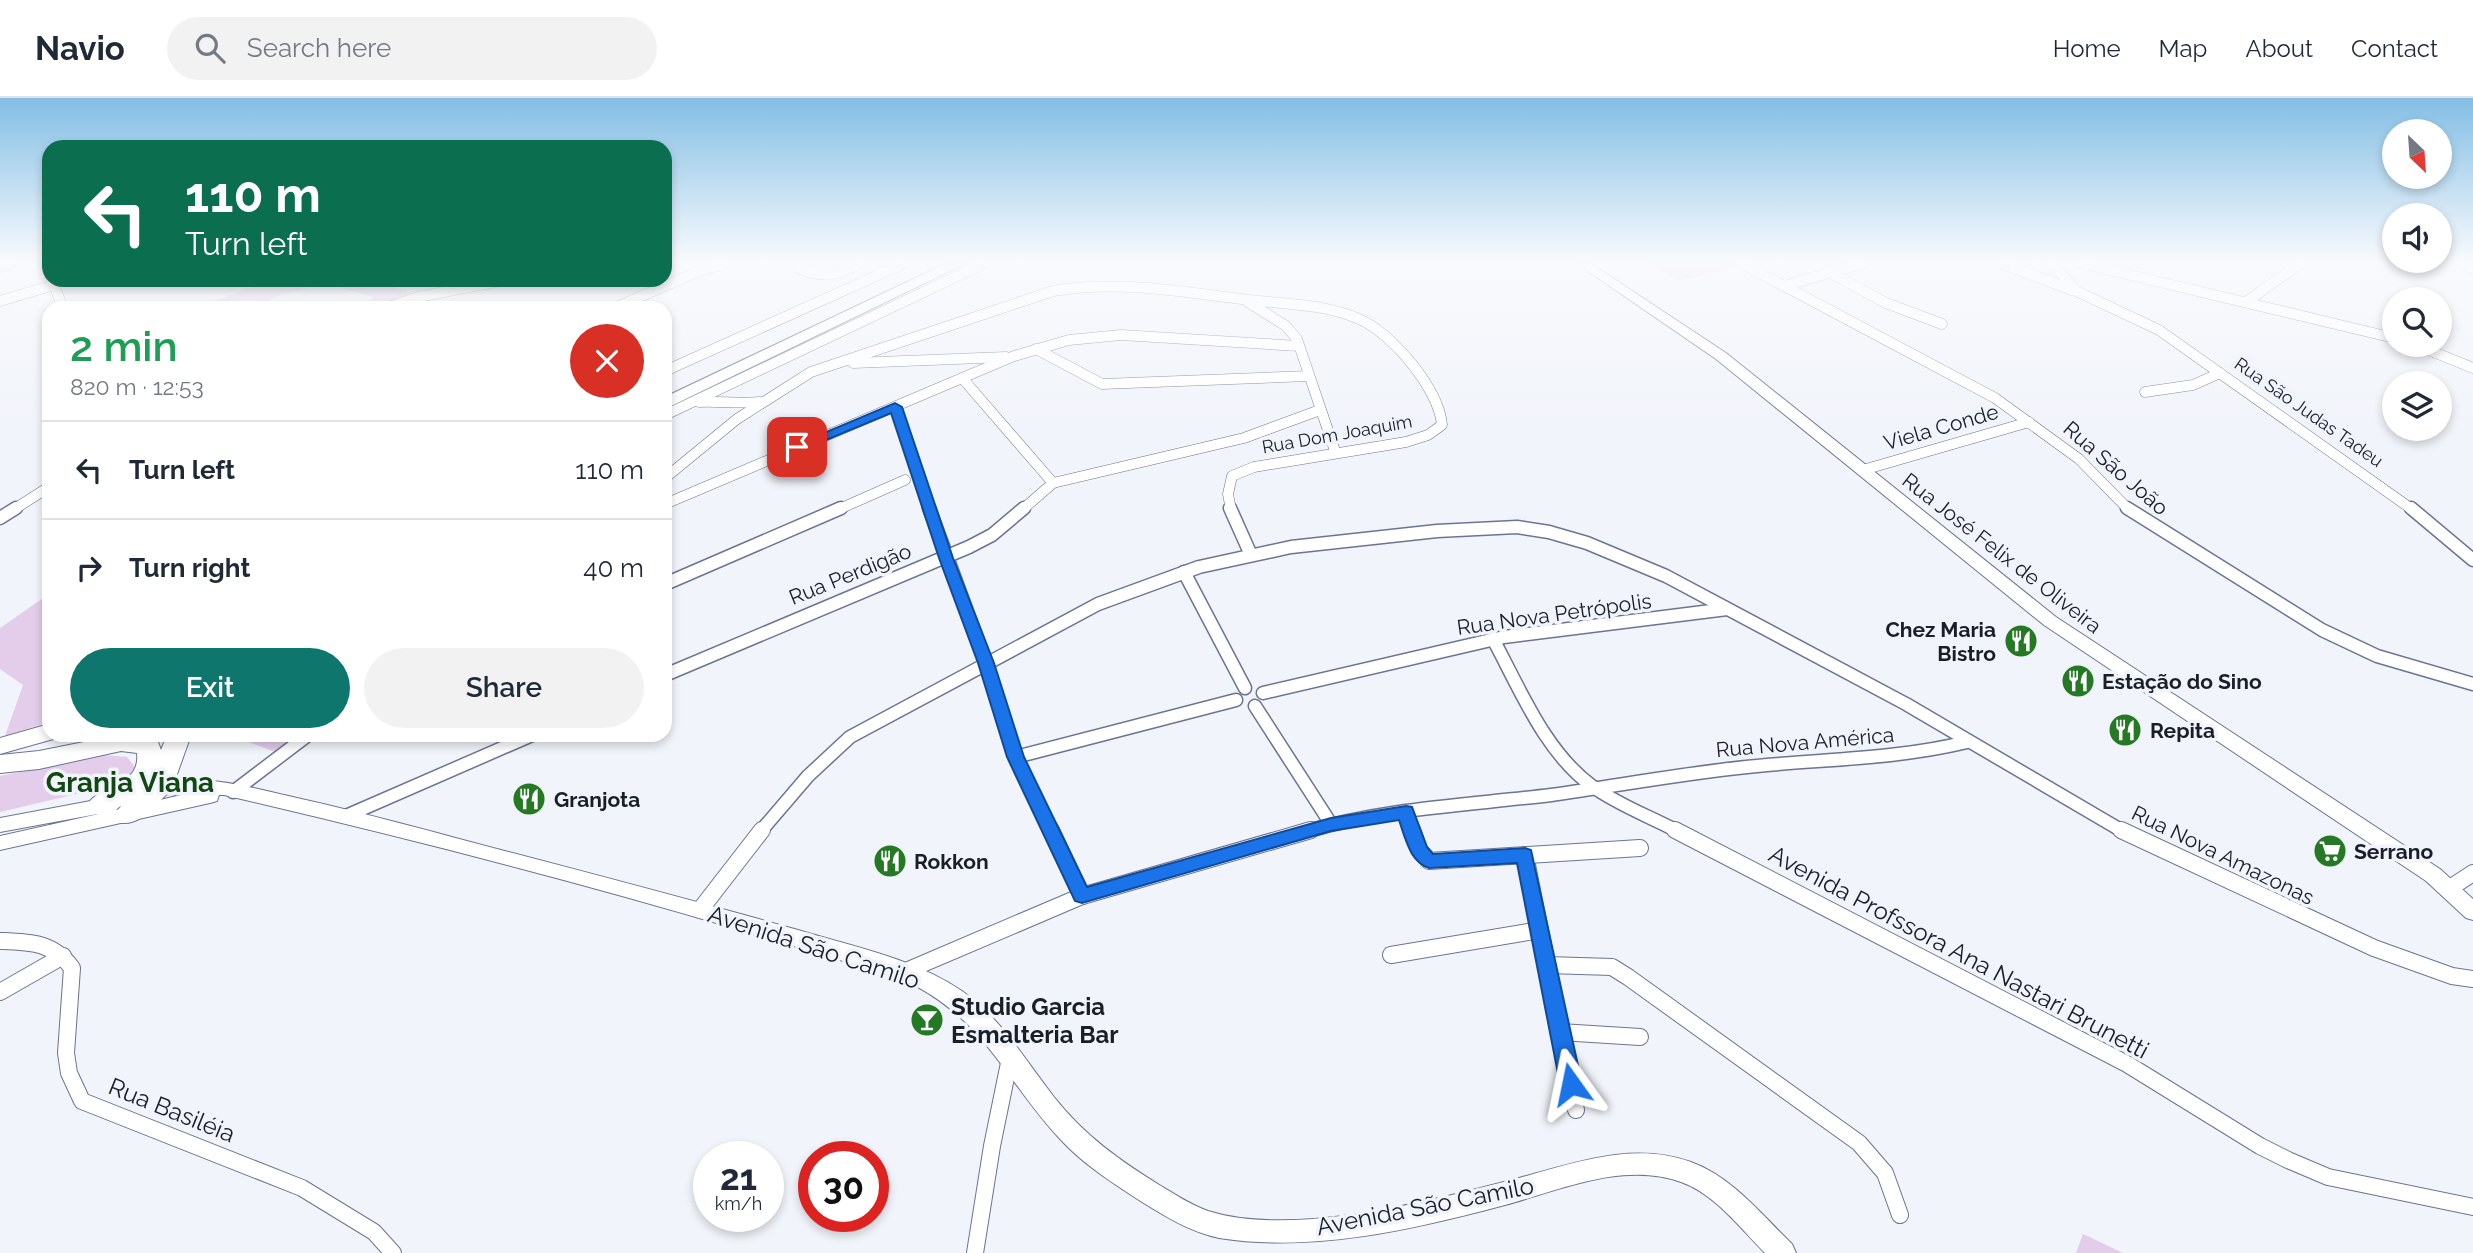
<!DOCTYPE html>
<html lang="en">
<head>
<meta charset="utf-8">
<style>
  :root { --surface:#fff; --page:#f2f2f3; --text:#1f2937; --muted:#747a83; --line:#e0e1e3; --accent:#0f766e }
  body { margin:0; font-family:Raleway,sans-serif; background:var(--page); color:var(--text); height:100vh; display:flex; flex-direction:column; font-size:26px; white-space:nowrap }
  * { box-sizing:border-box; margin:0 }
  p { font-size:23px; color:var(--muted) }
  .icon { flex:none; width:38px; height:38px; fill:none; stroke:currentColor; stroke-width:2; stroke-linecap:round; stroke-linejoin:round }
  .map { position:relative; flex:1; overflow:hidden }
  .sheet { position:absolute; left:42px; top:203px; width:630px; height:441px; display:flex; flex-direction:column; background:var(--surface); border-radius:21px; box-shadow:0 4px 10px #0003 }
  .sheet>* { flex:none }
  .hud { position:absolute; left:42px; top:42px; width:630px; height:147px; border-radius:21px; box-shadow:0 4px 10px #0003; background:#0b6e4f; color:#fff; overflow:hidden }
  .needle { width:46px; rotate:155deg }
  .controls { position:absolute; left:2382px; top:21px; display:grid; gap:14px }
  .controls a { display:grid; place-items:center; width:70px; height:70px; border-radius:50%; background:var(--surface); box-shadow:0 4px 10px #0003; font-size:35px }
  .speed { position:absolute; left:693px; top:1043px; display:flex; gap:14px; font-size:35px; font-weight:700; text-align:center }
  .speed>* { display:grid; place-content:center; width:91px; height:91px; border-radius:50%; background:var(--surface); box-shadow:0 4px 10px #0003; line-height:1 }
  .speed small { font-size:18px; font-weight:400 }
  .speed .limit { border:10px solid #d22; background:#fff; color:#111 }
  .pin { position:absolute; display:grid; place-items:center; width:60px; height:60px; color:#fff; margin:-30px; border-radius:14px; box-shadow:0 4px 10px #0006 }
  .me { position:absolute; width:77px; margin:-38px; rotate:348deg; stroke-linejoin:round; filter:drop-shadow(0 0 5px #0008) }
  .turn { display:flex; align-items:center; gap:24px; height:147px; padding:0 28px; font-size:32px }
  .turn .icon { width:91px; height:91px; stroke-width:2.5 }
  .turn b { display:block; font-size:49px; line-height:60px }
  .round { display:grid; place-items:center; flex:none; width:74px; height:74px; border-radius:37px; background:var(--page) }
  .overview { display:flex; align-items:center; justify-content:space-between; height:119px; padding:0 28px }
  h1 { font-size:42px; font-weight:600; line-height:52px; color:#1e9e55 }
  .button { display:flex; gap:14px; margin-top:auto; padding:14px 28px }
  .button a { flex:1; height:80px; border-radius:42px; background:var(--accent); color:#fff; font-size:28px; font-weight:600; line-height:80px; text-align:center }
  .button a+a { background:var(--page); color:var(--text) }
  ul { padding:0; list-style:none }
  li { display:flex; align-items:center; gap:21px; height:98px; padding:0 28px; border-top:2px solid var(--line) }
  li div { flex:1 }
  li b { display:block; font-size:26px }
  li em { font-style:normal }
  header { display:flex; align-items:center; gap:42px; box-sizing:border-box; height:98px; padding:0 35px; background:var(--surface); border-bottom:2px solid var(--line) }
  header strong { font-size:33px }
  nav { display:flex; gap:38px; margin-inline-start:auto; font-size:24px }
  .search { width:490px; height:63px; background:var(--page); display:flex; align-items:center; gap:18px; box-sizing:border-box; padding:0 24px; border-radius:38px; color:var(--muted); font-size:26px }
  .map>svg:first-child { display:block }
  .green { fill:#e4cdeb }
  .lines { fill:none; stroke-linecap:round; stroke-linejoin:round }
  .minor-far2-casing { stroke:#6a7591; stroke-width:11 }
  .minor-far1-casing { stroke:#6a7591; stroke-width:15 }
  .minor-casing { stroke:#6a7591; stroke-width:18 }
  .secondary-casing { stroke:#6a7591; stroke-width:2 }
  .motorway-casing { stroke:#6a7591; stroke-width:2 }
  .minor-far2 { stroke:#fff; stroke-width:10 }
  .minor-far1 { stroke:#fff; stroke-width:12 }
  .minor { stroke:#fff; stroke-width:16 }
  .secondary { fill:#fff; fill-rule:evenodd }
  .motorway { fill:#fff; fill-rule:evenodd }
  .route { fill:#1a73e8; stroke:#114b97; stroke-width:2 }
  .labels { text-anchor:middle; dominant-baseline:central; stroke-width:7; stroke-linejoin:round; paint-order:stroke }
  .far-street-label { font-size:18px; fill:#191e29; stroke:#f1f4fa }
  .street-label { font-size:21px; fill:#191e29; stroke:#f1f4fa }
  .poi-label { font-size:21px; font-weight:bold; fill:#191e29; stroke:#f1f4fa; text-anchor:start }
  .near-street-label { font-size:24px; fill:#191e29; stroke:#f1f4fa }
  .near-poi-label { font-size:24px; font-weight:bold; fill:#191e29; stroke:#f1f4fa; text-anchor:start }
  .district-label { font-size:28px; font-weight:bold; fill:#114711; stroke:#f1f4fa }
</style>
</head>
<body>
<header>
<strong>Navio</strong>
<div class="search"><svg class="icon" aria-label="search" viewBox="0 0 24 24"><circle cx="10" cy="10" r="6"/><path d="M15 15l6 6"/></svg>Search here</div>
<nav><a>Home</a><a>Map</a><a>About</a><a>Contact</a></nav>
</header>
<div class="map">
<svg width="2473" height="1155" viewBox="0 0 2473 1155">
  <rect width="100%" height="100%" fill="#f1f4fa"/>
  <!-- green -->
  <g class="green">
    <polygon points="1648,165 1739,165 1742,167 1679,183"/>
    <polygon points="280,182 377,182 410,195 375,210 358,210 374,199 326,186 283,196 253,210 208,210 207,206 243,192"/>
    <polygon points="49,496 49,624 5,638 23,587 0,571 0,530"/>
    <polygon points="231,637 297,637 275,654"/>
    <polygon points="104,657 127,659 135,669 124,685 0,714 0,678"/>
    <polygon points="2083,1136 2123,1155 2076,1155"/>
  </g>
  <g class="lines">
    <defs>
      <g id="minor-far2">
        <polyline points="45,165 49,175"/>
        <path d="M799 165 800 171C820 180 841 178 859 165"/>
        <polyline points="1741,165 1995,300 2079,361 2129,412"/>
        <polyline points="2001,165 2072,192"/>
        <polyline points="2052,165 2076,193 2159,232 2413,412"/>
        <polyline points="2080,165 2394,240"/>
        <polyline points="2459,165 2473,171"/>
        <polyline points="0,169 12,165"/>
        <polyline points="1831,175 1886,205 1942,226"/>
        <polyline points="52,182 63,210"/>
        <polyline points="1784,188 1863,165"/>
        <polyline points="0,203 54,187"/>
        <polyline points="1248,204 1286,228 1297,241 1335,353"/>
        <polyline points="2246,204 2301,165"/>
        <polyline points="386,210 418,199 505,182"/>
        <polyline points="614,210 697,174 726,165"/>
        <polyline points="2416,247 2473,270"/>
        <polyline points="1036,251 1102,286 1309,278"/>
        <polyline points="853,265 1006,259"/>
        <polyline points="665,273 905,165"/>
        <polyline points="963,281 1053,385"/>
        <polyline points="2145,294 2193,287 2220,275"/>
        <path d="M699 304C720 303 738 306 760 304"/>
        <polyline points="896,309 930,412"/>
        <polyline points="665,317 985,165"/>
        <polyline points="1863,372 2029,324"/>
        <path d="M665 380 737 321 811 274 1053 193C1120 182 1183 194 1249 202 1286 206 1325 206 1359 221 1392 235 1439 291 1442 327L1428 337 1406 344 1254 369 1232 378 1228 396 1231 412"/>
        <polyline points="665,406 1014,258 1069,242 1121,237 1299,248"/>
        <polyline points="13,412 49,389"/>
        <polyline points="837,412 905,382"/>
        <polyline points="1022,412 1053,385 1244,340 1320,312"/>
      </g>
      <g id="minor-far1">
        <polyline points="929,410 986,565 1016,659 1051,734"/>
        <polyline points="1230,410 1251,457"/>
        <polyline points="2127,410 2322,532 2377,558 2473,586"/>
        <polyline points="2411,410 2473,462"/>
        <polyline points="0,420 16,410"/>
        <polyline points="1184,474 1245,590"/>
        <polyline points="665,486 841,410"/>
        <path d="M1493 541C1520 591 1545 654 1592 688 1618 707 1651 719 1679 734"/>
        <polyline points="665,577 969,449 992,437 1024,410"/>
        <polyline points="1263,595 1504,539 1727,511"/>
        <polyline points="1255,608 1331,726"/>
        <polyline points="1016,659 1236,602"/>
        <polyline points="233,694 308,637"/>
        <polyline points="1406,714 1413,734"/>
        <polyline points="346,718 532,637"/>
        <polyline points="760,734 808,678 850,639 1098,506 1199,469 1291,449 1437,433 1517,429 1549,434 1587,445 1666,478 1906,606 2124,734"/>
        <path d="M1305 734C1385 710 1469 707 1551 697 1623 687 1695 673 1767 667 1834 661 1901 660 1967 644"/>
      </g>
      <g id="minor">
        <polyline points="1051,732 1082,798"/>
        <polyline points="1412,732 1419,752 1429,763 1640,750"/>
        <polyline points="1675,732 2127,966 2260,1048 2288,1062 2328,1079 2473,1109"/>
        <polyline points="2121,732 2374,850 2452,878 2473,881"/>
        <polyline points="1525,757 1576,1012"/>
        <polyline points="2450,790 2473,775"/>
        <polyline points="700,812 762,732"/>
        <path d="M0 843C30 844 53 844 72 870L66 955 69 975 82 1003 302 1090 374 1134 393 1155"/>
        <polyline points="1391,857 1540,832"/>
        <polyline points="1547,867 1612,869 1628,879 1859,1045 1885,1075 1900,1117"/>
        <polyline points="906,873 1082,798 1311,732"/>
        <polyline points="0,894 63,858"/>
        <polyline points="1560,934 1640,939"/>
        <polyline points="975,1155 992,1048 1010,960"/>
      </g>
      <g id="secondary">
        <polygon points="1576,165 1590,165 1726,255 2056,519 2440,771 2473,801 2473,822 2466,820 2426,783 2044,527 1716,261"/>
        <path d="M202 682C234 684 265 693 297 700 365 715 433 734 501 752 600 778 699 804 798 832 854 849 913 860 962 893 1001 920 1025 962 1054 999 1084 1037 1120 1063 1161 1088 1176 1097 1191 1107 1208 1113 1293 1140 1434 1102 1519 1080 1575 1065 1633 1043 1691 1064 1732 1079 1761 1116 1792 1146L1796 1155H1765C1740 1130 1715 1096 1681 1084 1624 1063 1560 1092 1505 1107 1415 1131 1313 1155 1219 1140 1191 1134 1166 1119 1142 1104 1113 1085 1084 1067 1061 1042 1008 986 988 927 916 888 893 876 868 870 843 863 808 852 772 842 737 831 568 781 396 737 224 697H219L217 703 210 705 0 752V738L103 715 0 734V720L112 699 119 701 122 706 116 712 186 696 181 691 184 686Z"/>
      </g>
      <g id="motorway">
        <polygon points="947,165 966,165 665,311 665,299"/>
        <polygon points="49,626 49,637 59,637 57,640 0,656 0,640"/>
        <path d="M119 637 157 641 161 652 167 637H191L176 679 211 683 214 689 211 695 202 698 167 696C153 709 138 730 118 724L114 717 121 708 99 717 90 714 86 708C99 686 141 689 137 655L121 653 39 671 0 675V657L39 653Z"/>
      </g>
    </defs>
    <!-- minor-far2 casing -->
    <use href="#minor-far2" class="minor-far2-casing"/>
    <!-- minor-far1 casing -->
    <use href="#minor-far1" class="minor-far1-casing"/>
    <!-- minor casing -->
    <use href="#minor" class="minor-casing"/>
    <!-- secondary casing -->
    <use href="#secondary" class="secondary-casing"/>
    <!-- motorway casing -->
    <use href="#motorway" class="motorway-casing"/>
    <!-- minor-far2 -->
    <use href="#minor-far2" class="minor-far2"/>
    <!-- minor-far1 -->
    <use href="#minor-far1" class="minor-far1"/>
    <!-- minor -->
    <use href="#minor" class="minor"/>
    <!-- secondary -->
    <use href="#secondary" class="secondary"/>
    <!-- motorway -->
    <use href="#motorway" class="motorway"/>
  </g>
  <!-- sky -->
  <linearGradient id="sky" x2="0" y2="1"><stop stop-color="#83bee4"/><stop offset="0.5" stop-color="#f9fafd"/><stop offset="1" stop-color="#f9fafd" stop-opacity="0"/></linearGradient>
  <rect width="2473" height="327" fill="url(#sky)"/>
  <!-- route -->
  <path class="route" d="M895 305 902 309 953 460 994 565 1024 659 1087 789 1331 720 1406 708 1412 709 1427 749 1433 756 1525 750 1531 752 1582 986 1579 993 1571 996 1563 993 1560 986 1517 765 1429 770C1410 764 1405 739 1399 722L1331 733 1082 805 1075 803 1007 659 978 565 939 460 891 315 802 352 797 353 791 349Z"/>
  <!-- icons -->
  <defs>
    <symbol id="restaurant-disc" viewBox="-11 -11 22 22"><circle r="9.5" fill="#257924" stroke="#f1f4fa"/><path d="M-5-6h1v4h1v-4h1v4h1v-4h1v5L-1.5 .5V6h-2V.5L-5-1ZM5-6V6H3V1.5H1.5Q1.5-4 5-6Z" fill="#fff"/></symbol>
    <symbol id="supermarket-disc" viewBox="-11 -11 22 22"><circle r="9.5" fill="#257924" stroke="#f1f4fa"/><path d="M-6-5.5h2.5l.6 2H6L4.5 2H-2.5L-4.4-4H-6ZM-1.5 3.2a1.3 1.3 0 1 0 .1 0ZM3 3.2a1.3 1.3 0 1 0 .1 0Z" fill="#fff"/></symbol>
    <symbol id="bar-disc" viewBox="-11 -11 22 22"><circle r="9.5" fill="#257924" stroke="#f1f4fa"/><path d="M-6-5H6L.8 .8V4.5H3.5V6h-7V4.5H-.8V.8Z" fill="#fff"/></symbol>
  </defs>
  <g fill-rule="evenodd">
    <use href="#restaurant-disc" x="2002" y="524" width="38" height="38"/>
    <use href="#restaurant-disc" x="2059" y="564" width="38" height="38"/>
    <use href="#restaurant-disc" x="2106" y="613" width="38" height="38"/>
    <use href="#restaurant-disc" x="510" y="682" width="38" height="38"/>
    <use href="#supermarket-disc" x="2311" y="734" width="38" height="38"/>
    <use href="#restaurant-disc" x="871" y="744" width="38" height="38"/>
    <use href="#bar-disc" x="908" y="903" width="38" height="38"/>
  </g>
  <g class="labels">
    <!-- far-street labels -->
    <g class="far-street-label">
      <text transform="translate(2309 314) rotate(35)">Rua São Judas Tadeu</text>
      <text transform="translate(1337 336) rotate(-10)">Rua Dom Joaquim</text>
    </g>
    <!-- street labels -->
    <g class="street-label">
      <text transform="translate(1941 329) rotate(-16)">Viela Conde</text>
      <text transform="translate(2116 370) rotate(41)">Rua São João</text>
      <text transform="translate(2002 455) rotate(38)">Rua José Felix de Oliveira</text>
      <text transform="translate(850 476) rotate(-22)">Rua Perdigão</text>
      <text transform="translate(1554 516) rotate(-8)">Rua Nova Petrópolis</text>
      <text transform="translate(1805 644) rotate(-5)">Rua Nova América</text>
      <text transform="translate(2223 757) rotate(26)">Rua Nova Amazonas</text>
    </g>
    <!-- poi labels -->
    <g class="poi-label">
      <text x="1996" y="531" text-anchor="end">Chez Maria<tspan x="1996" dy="24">Bistro</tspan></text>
      <text x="2102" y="583">Estação do Sino</text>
      <text x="2150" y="632">Repita</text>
      <text x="554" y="701">Granjota</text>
      <text x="2354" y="753">Serrano</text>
      <text x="914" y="763">Rokkon</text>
    </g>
    <!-- near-street labels -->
    <g class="near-street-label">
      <text transform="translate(814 849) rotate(18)">Avenida São Camilo</text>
      <text transform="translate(1959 854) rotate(28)">Avenida Profssora Ana Nastari Brunetti</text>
      <text transform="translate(172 1012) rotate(22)">Rua Basiléia</text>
      <text transform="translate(1425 1108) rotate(-11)">Avenida São Camilo</text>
    </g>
    <!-- near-poi labels -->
    <g class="near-poi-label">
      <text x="951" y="908">Studio Garcia<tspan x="951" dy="28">Esmalteria Bar</tspan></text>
    </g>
    <!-- district labels -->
    <g class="district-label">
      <text x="130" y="684">Granja Viana</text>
    </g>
  </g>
</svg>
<div class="controls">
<a><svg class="needle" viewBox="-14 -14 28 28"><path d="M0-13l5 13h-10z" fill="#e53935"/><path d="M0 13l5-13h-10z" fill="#747a83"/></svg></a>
<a><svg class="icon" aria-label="sound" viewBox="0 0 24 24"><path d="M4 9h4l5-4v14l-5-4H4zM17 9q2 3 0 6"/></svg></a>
<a><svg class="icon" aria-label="search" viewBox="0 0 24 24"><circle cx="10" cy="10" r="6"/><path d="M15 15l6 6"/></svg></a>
<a><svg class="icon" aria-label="layers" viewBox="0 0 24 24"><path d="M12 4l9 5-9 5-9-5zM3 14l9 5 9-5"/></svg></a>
</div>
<div class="speed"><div>21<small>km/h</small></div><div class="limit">30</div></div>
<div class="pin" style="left:797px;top:349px;background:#d93025"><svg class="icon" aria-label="arrive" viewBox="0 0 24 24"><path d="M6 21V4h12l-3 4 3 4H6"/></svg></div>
<svg class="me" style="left:1571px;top:986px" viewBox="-20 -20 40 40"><path d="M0-17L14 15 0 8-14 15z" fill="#1a73e8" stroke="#fff" stroke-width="4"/></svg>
<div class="hud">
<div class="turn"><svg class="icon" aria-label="left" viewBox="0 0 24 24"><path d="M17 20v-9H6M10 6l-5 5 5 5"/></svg><div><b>110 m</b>Turn left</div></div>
</div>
<section class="sheet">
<div class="overview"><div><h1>2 min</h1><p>820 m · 12:53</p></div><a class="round" style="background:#d93025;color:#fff"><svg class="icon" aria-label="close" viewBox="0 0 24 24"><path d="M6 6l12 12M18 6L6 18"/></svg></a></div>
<ul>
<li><svg class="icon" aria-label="left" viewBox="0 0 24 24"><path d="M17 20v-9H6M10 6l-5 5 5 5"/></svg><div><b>Turn left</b></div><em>110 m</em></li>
<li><svg class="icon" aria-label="right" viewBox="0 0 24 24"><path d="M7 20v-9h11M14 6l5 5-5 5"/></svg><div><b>Turn right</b></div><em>40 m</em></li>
</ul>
<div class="button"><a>Exit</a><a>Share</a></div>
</section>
</div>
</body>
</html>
